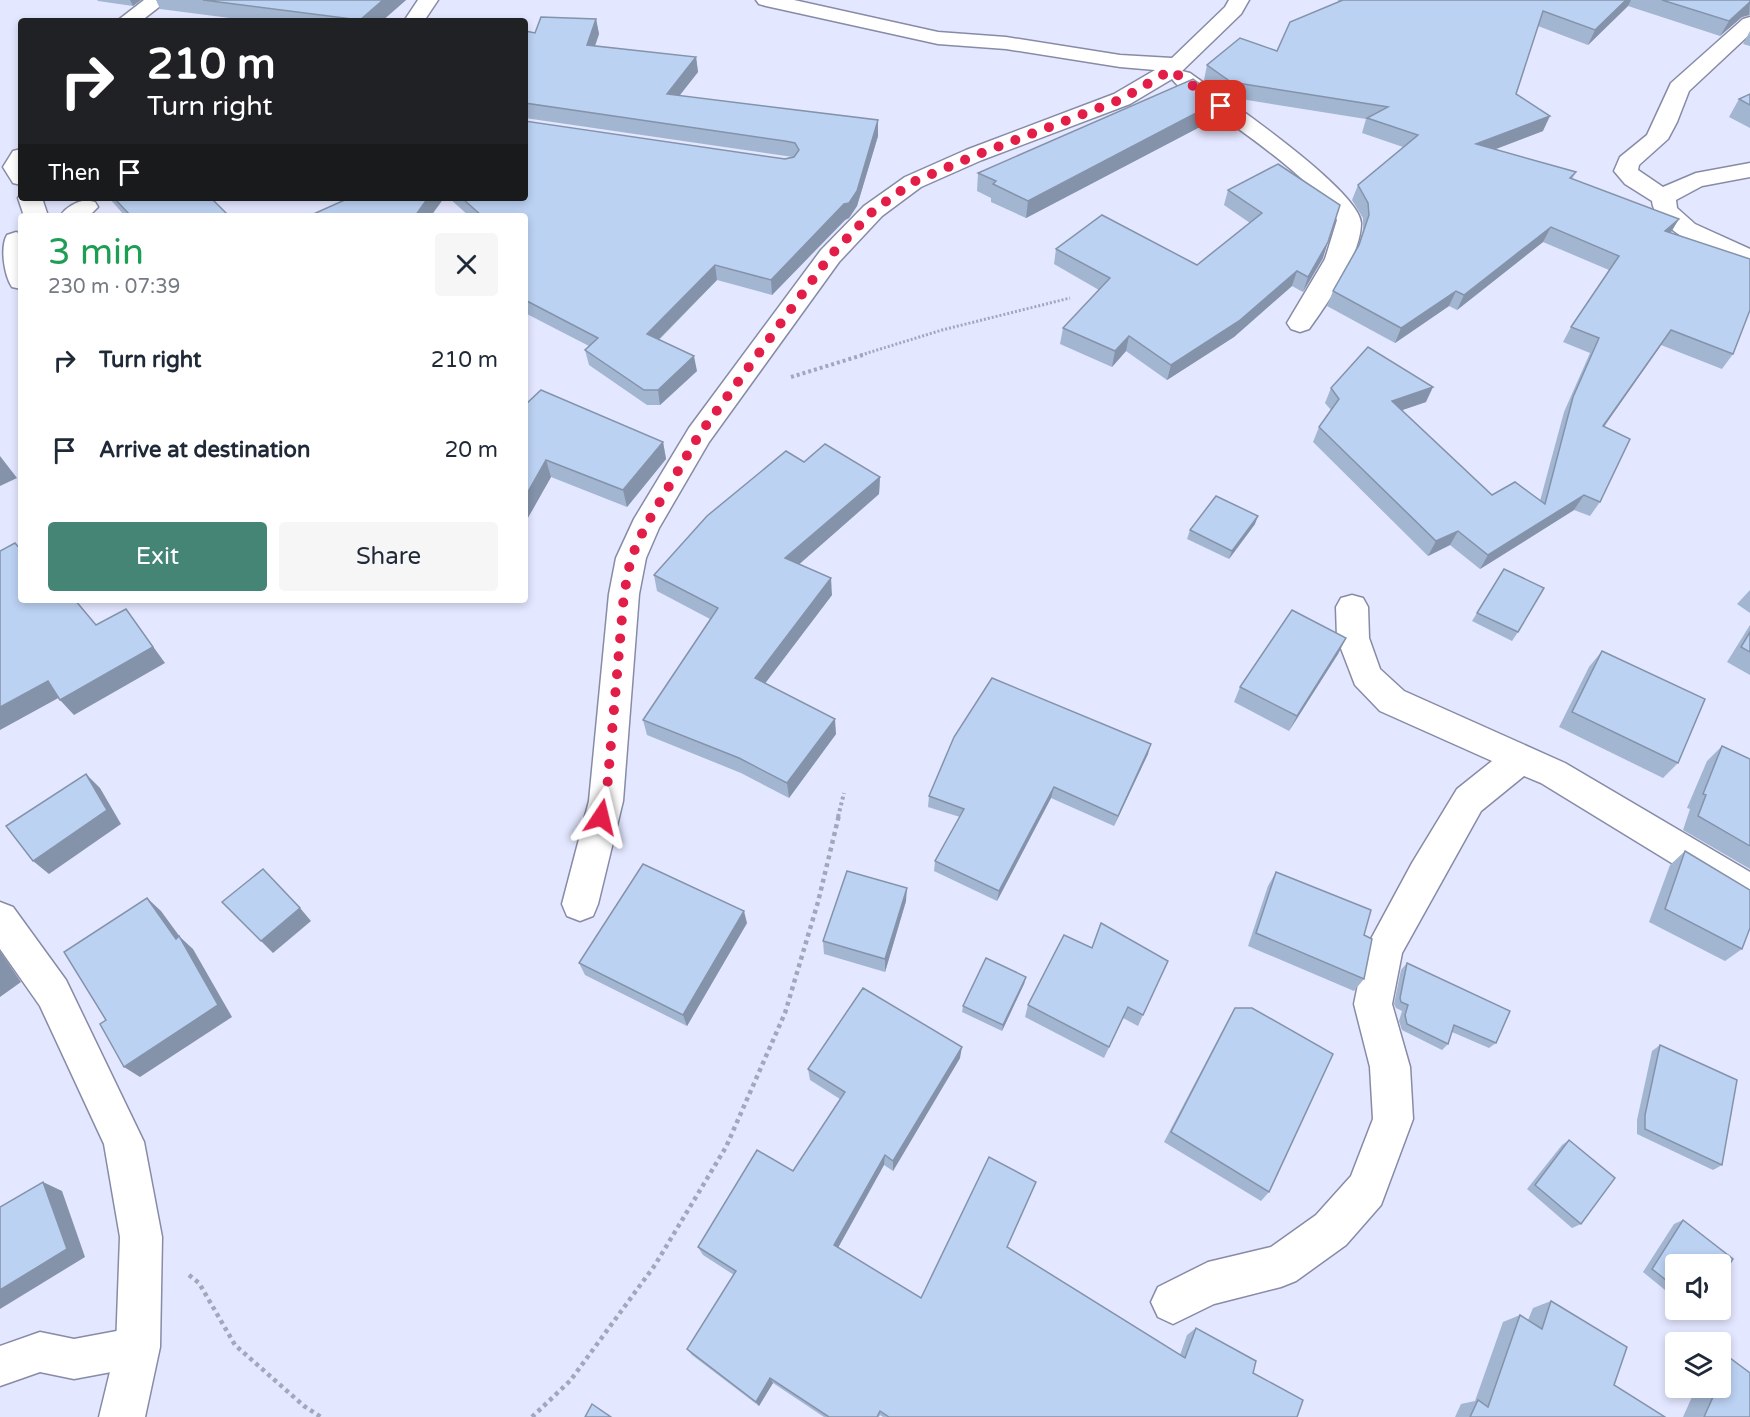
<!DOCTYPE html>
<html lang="en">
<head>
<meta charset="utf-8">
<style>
  :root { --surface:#fff; --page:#f6f6f7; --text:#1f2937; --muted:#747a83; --accent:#448576 }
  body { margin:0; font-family:"Varela Round",sans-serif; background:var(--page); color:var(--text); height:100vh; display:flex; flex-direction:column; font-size:22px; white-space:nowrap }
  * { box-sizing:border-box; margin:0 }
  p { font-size:20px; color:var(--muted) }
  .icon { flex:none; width:33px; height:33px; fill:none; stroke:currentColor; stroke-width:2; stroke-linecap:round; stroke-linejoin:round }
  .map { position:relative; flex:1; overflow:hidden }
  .sheet { position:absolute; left:18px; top:213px; width:510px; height:390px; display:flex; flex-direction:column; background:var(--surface); border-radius:6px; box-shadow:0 3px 9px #0003 }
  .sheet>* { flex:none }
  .hud { position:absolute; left:18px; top:18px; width:510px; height:183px; border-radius:6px; box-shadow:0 3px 9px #0003; background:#202124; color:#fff; overflow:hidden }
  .controls { position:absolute; left:1665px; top:1254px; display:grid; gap:12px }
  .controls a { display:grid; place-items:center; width:66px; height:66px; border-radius:6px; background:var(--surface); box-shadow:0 3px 9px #0003; font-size:30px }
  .pin { position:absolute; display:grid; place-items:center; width:51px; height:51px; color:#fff; margin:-26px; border-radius:12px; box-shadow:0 3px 9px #0006 }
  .me { position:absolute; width:66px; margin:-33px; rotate:10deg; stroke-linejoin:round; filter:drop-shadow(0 0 4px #0008) }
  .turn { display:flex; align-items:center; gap:21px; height:126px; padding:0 30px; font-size:27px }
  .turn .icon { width:78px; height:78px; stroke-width:2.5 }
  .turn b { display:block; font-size:42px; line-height:51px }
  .then { display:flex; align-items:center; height:57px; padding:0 30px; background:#0003; gap:12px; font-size:22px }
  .round { display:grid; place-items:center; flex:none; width:63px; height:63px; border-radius:6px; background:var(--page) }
  .overview { display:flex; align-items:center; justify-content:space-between; height:102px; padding:0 30px }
  h1 { font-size:36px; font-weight:600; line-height:45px; color:#1e9e55 }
  .button { display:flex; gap:12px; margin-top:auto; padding:12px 30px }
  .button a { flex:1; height:69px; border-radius:6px; background:var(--accent); color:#fff; font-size:24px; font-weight:600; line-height:69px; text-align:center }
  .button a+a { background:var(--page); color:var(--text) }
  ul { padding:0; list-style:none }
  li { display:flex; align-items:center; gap:18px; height:90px; padding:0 30px }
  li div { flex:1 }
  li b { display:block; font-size:22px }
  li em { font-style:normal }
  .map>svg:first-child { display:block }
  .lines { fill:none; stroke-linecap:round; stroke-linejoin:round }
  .lane-casing { stroke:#878ba6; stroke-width:3 }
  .street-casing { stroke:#878ba6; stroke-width:3 }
  .path-far2 { stroke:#a4a7bb; stroke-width:3; stroke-dasharray:2 2; stroke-linecap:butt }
  .path-far1 { stroke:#a4a7bb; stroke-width:4; stroke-dasharray:3 3; stroke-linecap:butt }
  .path { stroke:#a4a7bb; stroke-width:4.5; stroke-dasharray:4 4; stroke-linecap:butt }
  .lane { fill:#fff; fill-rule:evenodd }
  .street { fill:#fff; fill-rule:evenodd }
  .wall { fill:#a2b5d1 }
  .shaded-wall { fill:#8493aa }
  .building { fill:#bcd2f3; stroke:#8493aa; stroke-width:1.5 }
  .route { stroke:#e11d48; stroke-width:10; stroke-dasharray:0 18 }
</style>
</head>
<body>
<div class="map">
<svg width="1750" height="1417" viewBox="0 0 1750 1417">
  <rect width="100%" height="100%" fill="#e3e7ff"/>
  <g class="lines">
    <defs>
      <polygon id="lane" points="138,1327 152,1333 158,1347 152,1361 138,1367 74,1379 40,1372 0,1386 0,1346 40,1332 74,1339"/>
      <g id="street">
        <polygon points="144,0 168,0 141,21 117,21"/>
        <polygon points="418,0 438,0 424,21 404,21"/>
        <path d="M756 0H794L938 32 1006 37 1120 55 1172 58 1225 7 1229 0H1249L1241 14 1182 71 1190 73C1220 95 1360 190 1361 223 1361 255 1328 303 1309 329L1300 332 1291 329 1287 323 1325 259 1337 220C1319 184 1243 132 1208 107 1197 99 1180 90 1172 79L1130 104 982 160 921 187 882 216 839 262 709 442 659 528 646 558 639 594 623 801 598 904 593 916 580 921 567 916 562 904 589 801 609 594 616 558 634 519 689 428 821 250 864 206 905 177 966 150 1114 94 1155 70 1120 67 1006 49 938 44 766 6 759 4Z"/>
        <path d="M1750 17V34L1689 91 1677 122 1668 139 1639 165 1638 170 1663 187 1696 173 1750 163V177L1702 186 1676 200 1677 208 1695 224 1750 249V267C1724 260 1654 231 1652 201L1625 184 1614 171 1620 157 1647 135 1671 83 1743 19Z"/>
        <polygon points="21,149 21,185 13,183 3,167 13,151"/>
        <polygon points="21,194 21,198 42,198 48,216 24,216 18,198"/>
        <path d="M86 200 95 202 98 207 89 216H60C66 207 76 202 86 200Z"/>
        <path d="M16 232 21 234V289L12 287C4 275 0 247 7 235Z"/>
        <polygon points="1352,595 1363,598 1368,607 1369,638 1380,669 1404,691 1565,763 1750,872 1750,907 1737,903 1541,783 1524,776 1481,811 1402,953 1392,1004 1410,1067 1413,1119 1381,1205 1346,1245 1296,1281 1281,1287 1214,1304 1173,1324 1158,1317 1151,1302 1158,1287 1208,1262 1271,1247 1316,1215 1351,1176 1373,1119 1370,1067 1354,1004 1365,950 1412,863 1457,789 1492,761 1380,711 1355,685 1337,638 1336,607 1341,598"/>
        <polygon points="0,902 13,907 66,980 144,1142 162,1237 160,1347 145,1417 99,1417 116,1347 120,1237 104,1144 40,1006 0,949"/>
      </g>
    </defs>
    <!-- lane casing -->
    <use href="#lane" class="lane-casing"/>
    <!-- street casing -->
    <use href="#street" class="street-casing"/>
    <!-- path-far2 -->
    <polyline class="path-far2" points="861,355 942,330 1070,298"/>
    <!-- path-far1 -->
    <g class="path-far1">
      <polyline points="791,377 866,354"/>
      <polyline points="838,817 844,793"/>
    </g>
    <!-- path -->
    <g class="path">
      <polyline points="189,1275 199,1283 235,1345 304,1406 321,1417"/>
      <polyline points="532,1417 570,1381 655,1265 726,1147 785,1013 818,902 839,815"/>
    </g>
    <!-- lane -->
    <use href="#lane" class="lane"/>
    <!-- street -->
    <use href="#street" class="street"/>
  </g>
  <!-- wall -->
  <g class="wall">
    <polygon points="97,0 141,0 133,6 98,1"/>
    <polygon points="156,0 406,0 382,21 253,21 160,9"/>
    <polygon points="1338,0 1750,0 1750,15 1742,17 1720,36 1628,6 1588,45 1538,26 1516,94 1543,131 1495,149 1576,172 1572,179 1670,233 1733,354 1722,369 1661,345 1604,426 1600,502 1590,516 1574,510 1480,569 1450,545 1428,556 1313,442 1319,427 1331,410 1325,403 1331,388 1426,402 1402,410 1492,495 1540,501 1564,412 1590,353 1563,342 1571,327 1609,270 1543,242 1457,310 1449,306 1395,343 1327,306 1333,291 1358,246 1363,230 1363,218 1352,200 1358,185 1403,147 1362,133 1366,119 1228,97 1204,80 1207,65 1277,51 1338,2"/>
    <polygon points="596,19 599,34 595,46 696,57 698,72 679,96 878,120 878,136 857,206 849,218 845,220 772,295 717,280 659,340 697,371 660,405 647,405 589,365 585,350 589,346 525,313 525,216 469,216 449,198 525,198 792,157 786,156 525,118 525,31 535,33"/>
    <polygon points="1750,31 1750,46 1743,44"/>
    <polygon points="1750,94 1750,128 1729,117 1739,99"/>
    <polygon points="1221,100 1217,118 1026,218 991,202 991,198 977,191 978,173"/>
    <polygon points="1278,164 1323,258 1303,292 1292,286 1234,337 1167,380 1126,351 1112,367 1060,344 1063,328 1099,290 1054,264 1056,249 1197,265 1250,223 1224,205 1228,190"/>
    <polygon points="109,198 211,198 229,216 125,216"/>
    <polygon points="525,405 663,442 666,459 627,507 551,477 525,523"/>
    <polygon points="804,462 880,477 879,494 799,564 832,595 765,683 836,734 789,798 741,773 647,735 643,720 710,619 657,591 654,575"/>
    <polygon points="1255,524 1229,559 1187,539 1190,530"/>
    <polygon points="1504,569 1518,632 1512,641 1472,621"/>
    <polygon points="1750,590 1750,613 1737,604"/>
    <polygon points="1750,625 1750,675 1727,662"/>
    <polygon points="1346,638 1338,654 1289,731 1234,702 1240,687"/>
    <polygon points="1602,651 1678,763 1663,778 1559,727 1589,667"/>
    <polygon points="1722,746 1750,759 1750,869 1683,830 1690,809 1687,808 1707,761"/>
    <polygon points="1148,754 1114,826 1051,798 997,901 934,871 935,861 960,817 928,807 929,796"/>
    <polygon points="1685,851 1742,949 1725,961 1649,922 1670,865"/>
    <polygon points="1276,872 1364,935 1364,979 1354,991 1248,946 1268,886"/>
    <polygon points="906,901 885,972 824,954 823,941"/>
    <polygon points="747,923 687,1026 585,975 579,963"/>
    <polygon points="1064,935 1143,1015 1138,1026 1123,1018 1104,1058 1025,1017 1028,1005"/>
    <polygon points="1407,963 1496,1043 1489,1048 1452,1032 1448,1044 1442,1050 1402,1030 1399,1021 1402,1011 1396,1008 1394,1004 1401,970"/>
    <polygon points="1026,977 1024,984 1002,1031 962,1012 963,1006"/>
    <polygon points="1235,1008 1269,1192 1261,1201 1164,1142 1228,1020"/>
    <polygon points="1660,1045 1722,1165 1713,1170 1637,1134 1637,1120 1652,1051"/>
    <polygon points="960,1058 893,1171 884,1165 838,1248 921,1298 1007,1247 1180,1355 1187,1335 1196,1328 1253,1373 1297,1417 883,1417 880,1415 879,1417 824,1417 773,1383 759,1406 692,1355 687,1349 734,1275 703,1255 698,1247 793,1171 840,1099 810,1080 808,1069"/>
    <polygon points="1569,1140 1581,1224 1572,1228 1527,1189 1562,1145"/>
    <polygon points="1683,1220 1676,1264 1676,1299 1643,1272 1674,1224"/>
    <polygon points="1551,1301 1614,1385 1665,1417 1455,1417 1461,1404 1475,1401 1503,1322 1520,1315 1528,1320 1533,1308"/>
    <polygon points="1688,1310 1702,1310 1692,1313"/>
    <polygon points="1730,1358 1750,1417 1683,1417 1696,1388 1720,1388 1720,1361"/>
  </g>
  <!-- shaded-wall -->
  <g class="shaded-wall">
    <polygon points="130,0 141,0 133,6"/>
    <polygon points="383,0 406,0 382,21 360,21 360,20"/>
    <polygon points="1626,0 1631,0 1628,6 1588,45 1595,30"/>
    <polygon points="1750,2 1749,15 1742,17 1720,36 1729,21"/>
    <polygon points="596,19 599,34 590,60 587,45"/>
    <polygon points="696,57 698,72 669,109 667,94"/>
    <polygon points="1221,100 1217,118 1026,218 1028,201"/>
    <polygon points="1550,116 1543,131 1470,159 1476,144"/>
    <polygon points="878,120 878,136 857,206 849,218 845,220 772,295 771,280"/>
    <polygon points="428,198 444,198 431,216 415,216"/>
    <polygon points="1679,219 1670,234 1665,231"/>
    <polygon points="1551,227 1543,242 1457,310 1464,295"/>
    <polygon points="1328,242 1323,258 1303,292 1308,277"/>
    <polygon points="715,265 717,280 649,349 647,334"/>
    <polygon points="1297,271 1292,286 1234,337 1167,380 1171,365"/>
    <polygon points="1456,291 1449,306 1395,343 1401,328"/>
    <polygon points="1671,330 1661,345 1594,441 1603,426"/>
    <polygon points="1129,336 1126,351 1112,367 1115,351"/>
    <polygon points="694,356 697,371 660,405 658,390"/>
    <polygon points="1433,387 1426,402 1385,416 1392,401"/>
    <polygon points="663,442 666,459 627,507 623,490"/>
    <polygon points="0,456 17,478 0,486"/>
    <polygon points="546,460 551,477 525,523 525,497"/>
    <polygon points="880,477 879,494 787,575 785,558"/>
    <polygon points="1584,495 1574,510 1480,569 1488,555"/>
    <polygon points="1258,516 1255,524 1229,559 1232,551"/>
    <polygon points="1458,531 1450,545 1428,556 1436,541"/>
    <polygon points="831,578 832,595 757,694 755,678"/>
    <polygon points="126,609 165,663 74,715 60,700"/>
    <polygon points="1346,638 1338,654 1289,731 1297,716"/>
    <polygon points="48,681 62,696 0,730 0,707"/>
    <polygon points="835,719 836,734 789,798 787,783"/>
    <polygon points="1151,744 1148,754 1114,826 1118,816"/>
    <polygon points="86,774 100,788 121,824 49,874 33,861"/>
    <polygon points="1054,787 1051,798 997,901 999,891"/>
    <polygon points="907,888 906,901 885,972 885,959"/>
    <polygon points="147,898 161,911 180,937 193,949 232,1017 140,1077 124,1067 176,939"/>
    <polygon points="300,908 311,921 273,953 261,941"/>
    <polygon points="744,911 747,923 687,1026 683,1015"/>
    <polygon points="0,951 21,982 0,997"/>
    <polygon points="1026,977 1024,984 1002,1031 1003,1025"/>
    <polygon points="962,1047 960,1058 893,1171 893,1161"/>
    <polygon points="885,1155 884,1165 835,1253 834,1245"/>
    <polygon points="43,1182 62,1191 85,1257 0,1309 0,1290"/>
    <polygon points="770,1378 773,1383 759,1406 756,1402"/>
  </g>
  <!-- building -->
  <g class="building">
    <polygon points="203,0 383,0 360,20"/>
    <polygon points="1343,0 1626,0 1595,30 1543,11 1516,94 1550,116 1476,144 1576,172 1570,178 1679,219 1665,231 1750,259 1750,310 1733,354 1671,330 1603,426 1630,439 1600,502 1584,495 1488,555 1458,531 1436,541 1319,427 1339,399 1331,388 1368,347 1433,387 1392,401 1492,495 1515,482 1545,504 1573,397 1599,338 1571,327 1619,256 1551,227 1464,295 1456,291 1401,328 1333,291 1359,245 1369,215 1368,203 1358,185 1418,135 1367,118 1388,107 1231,82 1207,65 1240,38 1277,51 1290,22"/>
    <polygon points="1662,0 1750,0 1750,2 1729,21"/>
    <polygon points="541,17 596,19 587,45 696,57 667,94 878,120 857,191 849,203 844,204 771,280 715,265 647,334 694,356 658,390 644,390 585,350 598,338 525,300 525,216 482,216 462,198 525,198 525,121 785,159 794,157 799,150 795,143 785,141 525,103 525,31 535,33"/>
    <polygon points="1193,79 1221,100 1028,201 993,184 996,181 978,173"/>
    <polygon points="1750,94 1750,105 1739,99"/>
    <polygon points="1278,164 1340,205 1328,242 1308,277 1297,271 1239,321 1171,365 1129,336 1115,351 1063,328 1110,278 1056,249 1102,215 1197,265 1262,213 1228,190"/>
    <polygon points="114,198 211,198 229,216 131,216"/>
    <polygon points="346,198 428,198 415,216 309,216 347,199"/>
    <polygon points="541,390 663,442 623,490 546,460 525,497 525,405"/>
    <polygon points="825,444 880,477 785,558 831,578 755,678 835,719 787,783 739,758 643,720 718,608 654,575 707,516 786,451 804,462"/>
    <polygon points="1216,496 1258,516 1232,551 1190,530"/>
    <polygon points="15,543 21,550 21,600 75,600 96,625 126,609 153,647 60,700 48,681 0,707 0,551"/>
    <polygon points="1504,569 1544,588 1518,632 1477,613"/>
    <polygon points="1292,610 1346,638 1297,716 1240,687"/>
    <polygon points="1750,632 1750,652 1741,647"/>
    <polygon points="1602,651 1705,699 1678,763 1572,712"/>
    <polygon points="992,678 1151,744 1118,816 1054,787 999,891 935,861 964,809 929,796 954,737"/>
    <polygon points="1722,746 1750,759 1750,846 1698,816 1706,795 1703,794"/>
    <polygon points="86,774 107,810 33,861 6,826"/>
    <polygon points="1685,851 1750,890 1750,928 1742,949 1665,909"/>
    <polygon points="643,864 744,911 683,1015 579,963"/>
    <polygon points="263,869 300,908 261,941 222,902"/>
    <polygon points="847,871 907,888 885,959 823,941"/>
    <polygon points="1276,872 1371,910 1364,935 1372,939 1364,979 1256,933"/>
    <polygon points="147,898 176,939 179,936 218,1005 124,1067 100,1024 106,1020 64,952"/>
    <polygon points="1101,923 1168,961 1143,1015 1128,1007 1109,1047 1028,1005 1064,935 1092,948"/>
    <polygon points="986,958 1026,977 1003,1025 963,1006"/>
    <polygon points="1407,963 1510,1011 1496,1043 1454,1025 1448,1044 1407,1024 1405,1015 1408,1005 1401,1002 1400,998"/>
    <polygon points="863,988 962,1047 893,1161 885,1155 834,1245 921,1298 989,1157 1036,1182 1007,1247 1185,1358 1196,1328 1256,1361 1253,1373 1303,1400 1297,1417 889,1417 880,1411 877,1417 829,1417 770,1378 756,1402 687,1349 736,1271 698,1247 757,1150 793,1171 845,1092 808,1069"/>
    <polygon points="1235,1008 1252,1008 1333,1054 1269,1192 1171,1132"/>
    <polygon points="1660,1045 1737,1080 1722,1165 1645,1129 1645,1115"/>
    <polygon points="1569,1140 1615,1178 1581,1224 1535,1185"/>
    <polygon points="43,1182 67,1249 0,1290 0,1207"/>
    <polygon points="1683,1220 1733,1259 1720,1279 1720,1264 1676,1264 1676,1288 1652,1269"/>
    <polygon points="1551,1301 1627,1347 1614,1385 1665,1417 1470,1417 1478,1400 1488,1407 1520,1315 1542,1329"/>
    <polygon points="1730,1358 1750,1373 1750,1417 1704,1417 1717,1388 1720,1388 1720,1380"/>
    <polygon points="592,1404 611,1417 585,1417"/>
  </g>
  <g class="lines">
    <!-- route -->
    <polyline class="route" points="601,817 606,801 624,594 631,558 645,527 699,435 830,256 873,211 913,182 974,156 1122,99 1171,70 1221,106"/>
  </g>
</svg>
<div class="controls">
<a><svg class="icon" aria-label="sound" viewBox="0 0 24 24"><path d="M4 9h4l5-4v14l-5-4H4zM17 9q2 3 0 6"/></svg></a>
<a><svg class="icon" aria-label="layers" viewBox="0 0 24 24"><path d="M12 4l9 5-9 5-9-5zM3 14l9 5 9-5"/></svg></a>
</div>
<div class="pin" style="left:1221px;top:106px;background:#d93025"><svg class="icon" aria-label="arrive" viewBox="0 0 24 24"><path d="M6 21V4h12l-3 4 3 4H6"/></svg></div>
<svg class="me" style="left:601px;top:817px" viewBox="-20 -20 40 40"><path d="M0-17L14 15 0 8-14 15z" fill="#e11d48" stroke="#fff" stroke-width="4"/></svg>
<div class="hud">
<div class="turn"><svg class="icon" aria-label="right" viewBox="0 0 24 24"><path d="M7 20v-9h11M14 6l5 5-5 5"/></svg><div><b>210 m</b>Turn right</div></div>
<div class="then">Then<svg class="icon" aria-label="arrive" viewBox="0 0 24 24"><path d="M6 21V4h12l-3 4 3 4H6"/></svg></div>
</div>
<section class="sheet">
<div class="overview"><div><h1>3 min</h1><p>230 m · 07:39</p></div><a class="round"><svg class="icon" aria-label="close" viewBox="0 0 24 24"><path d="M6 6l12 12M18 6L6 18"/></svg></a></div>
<ul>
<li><svg class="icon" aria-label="right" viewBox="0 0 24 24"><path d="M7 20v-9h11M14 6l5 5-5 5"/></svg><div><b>Turn right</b></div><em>210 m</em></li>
<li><svg class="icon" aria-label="arrive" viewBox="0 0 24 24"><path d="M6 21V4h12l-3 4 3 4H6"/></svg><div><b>Arrive at destination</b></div><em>20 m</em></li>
</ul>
<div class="button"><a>Exit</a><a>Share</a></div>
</section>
</div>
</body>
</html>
